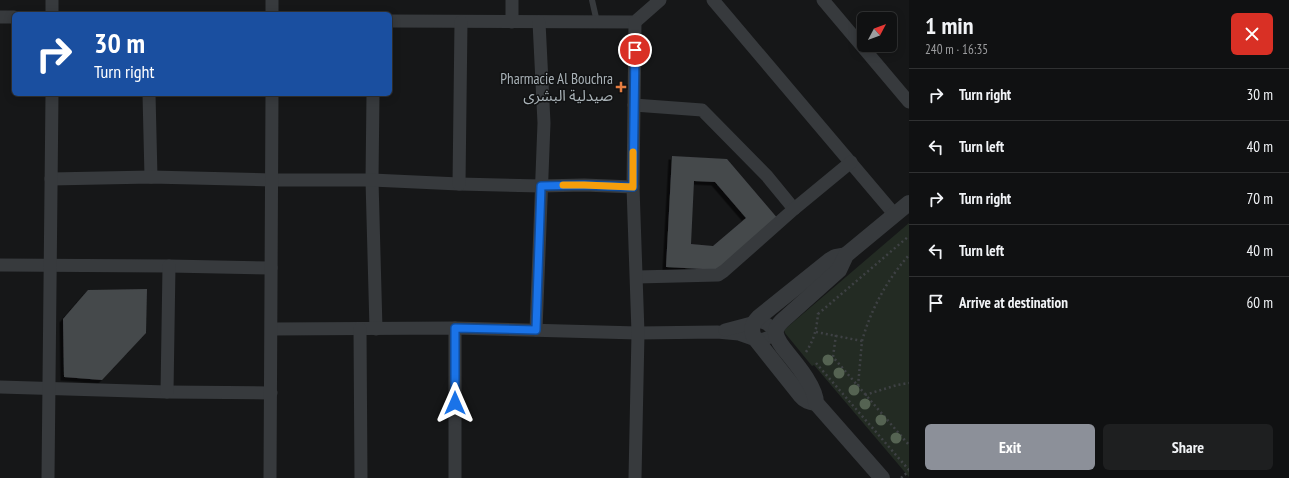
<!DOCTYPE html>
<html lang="en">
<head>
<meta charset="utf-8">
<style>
  :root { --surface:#101112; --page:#1e1f20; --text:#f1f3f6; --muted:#9c9d9f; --line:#303132; --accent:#8c9099 }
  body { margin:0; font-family:"PT Sans Narrow","Noto Sans Arabic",sans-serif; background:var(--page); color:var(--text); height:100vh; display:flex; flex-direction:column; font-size:15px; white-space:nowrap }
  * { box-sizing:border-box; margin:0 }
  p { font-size:13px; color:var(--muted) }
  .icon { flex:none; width:22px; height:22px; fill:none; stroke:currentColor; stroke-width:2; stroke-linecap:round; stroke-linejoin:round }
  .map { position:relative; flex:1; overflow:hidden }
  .drawer { display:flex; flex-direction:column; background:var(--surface); width:380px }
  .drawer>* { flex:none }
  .top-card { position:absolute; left:12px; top:12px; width:380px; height:84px; border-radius:6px; box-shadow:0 2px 10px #0003,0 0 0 1px var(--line); background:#1a4fa0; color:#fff; overflow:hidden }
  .needle { width:26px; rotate:49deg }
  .controls { position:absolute; left:857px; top:12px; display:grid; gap:8px }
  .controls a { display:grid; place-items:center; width:40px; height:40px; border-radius:6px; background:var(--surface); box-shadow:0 2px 10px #0003,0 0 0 1px var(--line); font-size:20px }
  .pin { position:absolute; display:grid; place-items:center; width:34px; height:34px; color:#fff; margin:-17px; border:2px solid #fff; border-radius:50%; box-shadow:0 1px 4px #0007 }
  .me { position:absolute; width:44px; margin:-22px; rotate:0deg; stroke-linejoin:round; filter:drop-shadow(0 0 3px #0008) }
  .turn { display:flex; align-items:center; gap:14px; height:84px; padding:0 16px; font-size:18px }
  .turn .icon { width:52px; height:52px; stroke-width:2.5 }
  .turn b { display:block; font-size:28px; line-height:34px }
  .round { display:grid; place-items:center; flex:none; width:42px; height:42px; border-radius:6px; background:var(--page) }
  .summary { display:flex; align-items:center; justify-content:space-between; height:68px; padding:0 16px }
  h1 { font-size:24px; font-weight:600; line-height:30px }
  .button { display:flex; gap:8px; margin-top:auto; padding:8px 16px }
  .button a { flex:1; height:46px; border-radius:6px; background:var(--accent); color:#fff; font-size:16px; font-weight:600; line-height:46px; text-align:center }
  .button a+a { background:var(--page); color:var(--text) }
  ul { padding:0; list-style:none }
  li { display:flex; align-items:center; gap:12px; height:52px; padding:0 16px; border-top:1px solid var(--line) }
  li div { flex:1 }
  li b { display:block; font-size:15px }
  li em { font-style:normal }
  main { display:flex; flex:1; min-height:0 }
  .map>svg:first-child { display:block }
  .green { fill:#232b23 }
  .building { fill:#45484b; fill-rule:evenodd; filter:url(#shadow) }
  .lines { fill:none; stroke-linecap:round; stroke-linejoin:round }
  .path { stroke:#3e4144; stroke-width:2.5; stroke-dasharray:2 3; stroke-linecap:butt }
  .service { stroke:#373a3d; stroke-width:6 }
  .minor { stroke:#373a3d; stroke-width:13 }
  .tertiary { stroke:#373a3d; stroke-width:16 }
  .tree { fill:#556352 }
  .route-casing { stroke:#114b97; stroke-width:10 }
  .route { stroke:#1a73e8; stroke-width:7 }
  .slow { stroke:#f59e0b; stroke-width:7 }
  .poi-dot { fill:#e57d41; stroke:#111213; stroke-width:1.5 }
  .labels { text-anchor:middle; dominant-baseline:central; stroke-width:3; stroke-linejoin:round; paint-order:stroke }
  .poi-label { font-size:15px; fill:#a9b2b7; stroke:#111213; text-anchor:end }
</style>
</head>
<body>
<main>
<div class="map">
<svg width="909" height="478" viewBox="0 0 909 478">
  <defs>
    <filter id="shadow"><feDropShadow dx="-3.5" dy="3.5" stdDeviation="0" flood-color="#0009"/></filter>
  </defs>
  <rect width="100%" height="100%" fill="#161718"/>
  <!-- green -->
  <polygon class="green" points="909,223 909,477 814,365 812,366 785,333 784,330"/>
  <!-- building -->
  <g class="building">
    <path d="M672 156 727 159 779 220 721 270 666 267ZM694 181 715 182 746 218 713 246 691 244Z"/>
    <polygon points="147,289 146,333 102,380 64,377 63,319 88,290"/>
  </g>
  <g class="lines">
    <!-- path -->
    <g class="path">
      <polyline points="818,314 909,236"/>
      <polyline points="816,332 862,341 858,386"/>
      <polyline points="836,335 833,357 909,445"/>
      <path d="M862 341C871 309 887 280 909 255"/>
      <path d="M806 352C814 340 817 328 818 313"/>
      <polyline points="816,363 909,470"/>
      <polyline points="865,395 897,385 909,383"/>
      <polyline points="901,478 909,471"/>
    </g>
    <!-- service -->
    <polyline class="service" points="592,0 597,22"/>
    <!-- minor -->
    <g class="minor">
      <polyline points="512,0 512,22"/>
      <polyline points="713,0 895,215"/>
      <polyline points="823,0 909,102"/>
      <polyline points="52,14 52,0"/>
      <polyline points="272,14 272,0"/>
      <polyline points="0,17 14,17"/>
      <polyline points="390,21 635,22 660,0"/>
      <polyline points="149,94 151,177"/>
      <polyline points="373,94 372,180 376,329"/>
      <polyline points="634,105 702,110 767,176 794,209"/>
      <polyline points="51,179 151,177 272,180 372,180 459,184 541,186 584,185 633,187"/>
      <polyline points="459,184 461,22"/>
      <polyline points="0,265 169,266 271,268"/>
      <polyline points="637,277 718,275 724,271 794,209 851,162"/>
      <polyline points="455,328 455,478"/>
      <polyline points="272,329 455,328 638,333 717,332 739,334 756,340 764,339 776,335"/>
      <polyline points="360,329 361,478"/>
      <polyline points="536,330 544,123 539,22"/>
      <polyline points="725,330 759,321 767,324 775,331"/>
      <polyline points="0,387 167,392 271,393"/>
      <polyline points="167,392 169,266"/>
      <polyline points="48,478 52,94"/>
      <polyline points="270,478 272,94"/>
      <polyline points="635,478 638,333 633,187 635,22"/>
    </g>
    <!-- tertiary -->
    <g class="tertiary">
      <path d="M816 403C809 402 805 401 801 396L754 337C750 329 753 323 759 317L830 260 835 257 846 255"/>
      <path d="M882 478 816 403C816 388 798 366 789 355 784 349 777 341 776 334 775 329 779 324 782 321L839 270 846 255 909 203"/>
    </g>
  </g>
  <!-- trees -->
  <g class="tree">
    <circle cx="828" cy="360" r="5.5"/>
    <circle cx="839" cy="373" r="5.5"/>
    <circle cx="854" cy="390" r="5.5"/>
    <circle cx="865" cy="404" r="5.5"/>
    <circle cx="881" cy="420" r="5.5"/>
    <circle cx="896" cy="438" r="5.5"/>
  </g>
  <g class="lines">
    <defs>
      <polyline id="route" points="455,403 455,328 536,330 541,186 584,185 633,187 635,50"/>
    </defs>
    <!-- route casing -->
    <use href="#route" class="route-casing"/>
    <!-- route -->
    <use href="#route" class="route"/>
    <!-- slow -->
    <polyline class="slow" points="563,185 584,185 633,187 633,152"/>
  </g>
  <!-- markers -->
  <path class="poi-dot" d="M619 81h4v4h4v4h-4v4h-4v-4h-4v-4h4z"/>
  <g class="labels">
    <!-- poi labels -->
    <g class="poi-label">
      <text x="613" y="78">Pharmacie Al Bouchra<tspan x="613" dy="17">صيدلية البشرى</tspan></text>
    </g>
  </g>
</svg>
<div class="controls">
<a><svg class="needle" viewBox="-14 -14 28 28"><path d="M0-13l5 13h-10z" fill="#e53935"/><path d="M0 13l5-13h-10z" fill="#9c9d9f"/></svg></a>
</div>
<div class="pin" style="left:635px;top:50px;background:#d93025"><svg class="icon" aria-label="arrive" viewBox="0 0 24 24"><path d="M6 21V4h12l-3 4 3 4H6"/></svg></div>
<svg class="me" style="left:455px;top:403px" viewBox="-20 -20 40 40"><path d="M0-17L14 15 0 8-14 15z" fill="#1a73e8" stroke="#fff" stroke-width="4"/></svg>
<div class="top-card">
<div class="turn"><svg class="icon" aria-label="right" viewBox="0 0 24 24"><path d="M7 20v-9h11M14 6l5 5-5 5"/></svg><div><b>30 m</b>Turn right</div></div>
</div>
</div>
<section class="drawer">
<div class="summary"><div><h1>1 min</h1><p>240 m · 16:35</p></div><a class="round" style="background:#d93025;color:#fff"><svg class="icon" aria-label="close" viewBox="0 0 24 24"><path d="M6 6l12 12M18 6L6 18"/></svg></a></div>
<ul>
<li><svg class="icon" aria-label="right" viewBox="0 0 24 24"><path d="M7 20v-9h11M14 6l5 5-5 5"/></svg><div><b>Turn right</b></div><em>30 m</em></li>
<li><svg class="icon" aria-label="left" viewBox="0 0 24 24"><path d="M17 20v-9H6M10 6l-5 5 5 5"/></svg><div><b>Turn left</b></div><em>40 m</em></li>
<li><svg class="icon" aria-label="right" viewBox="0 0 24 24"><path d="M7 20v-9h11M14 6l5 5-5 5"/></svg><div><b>Turn right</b></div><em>70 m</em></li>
<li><svg class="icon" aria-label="left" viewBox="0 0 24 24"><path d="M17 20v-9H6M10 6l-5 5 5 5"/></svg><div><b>Turn left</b></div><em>40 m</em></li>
<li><svg class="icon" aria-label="arrive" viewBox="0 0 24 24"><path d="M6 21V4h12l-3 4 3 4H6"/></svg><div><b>Arrive at destination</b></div><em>60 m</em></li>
</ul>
<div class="button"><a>Exit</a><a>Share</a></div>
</section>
</main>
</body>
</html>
